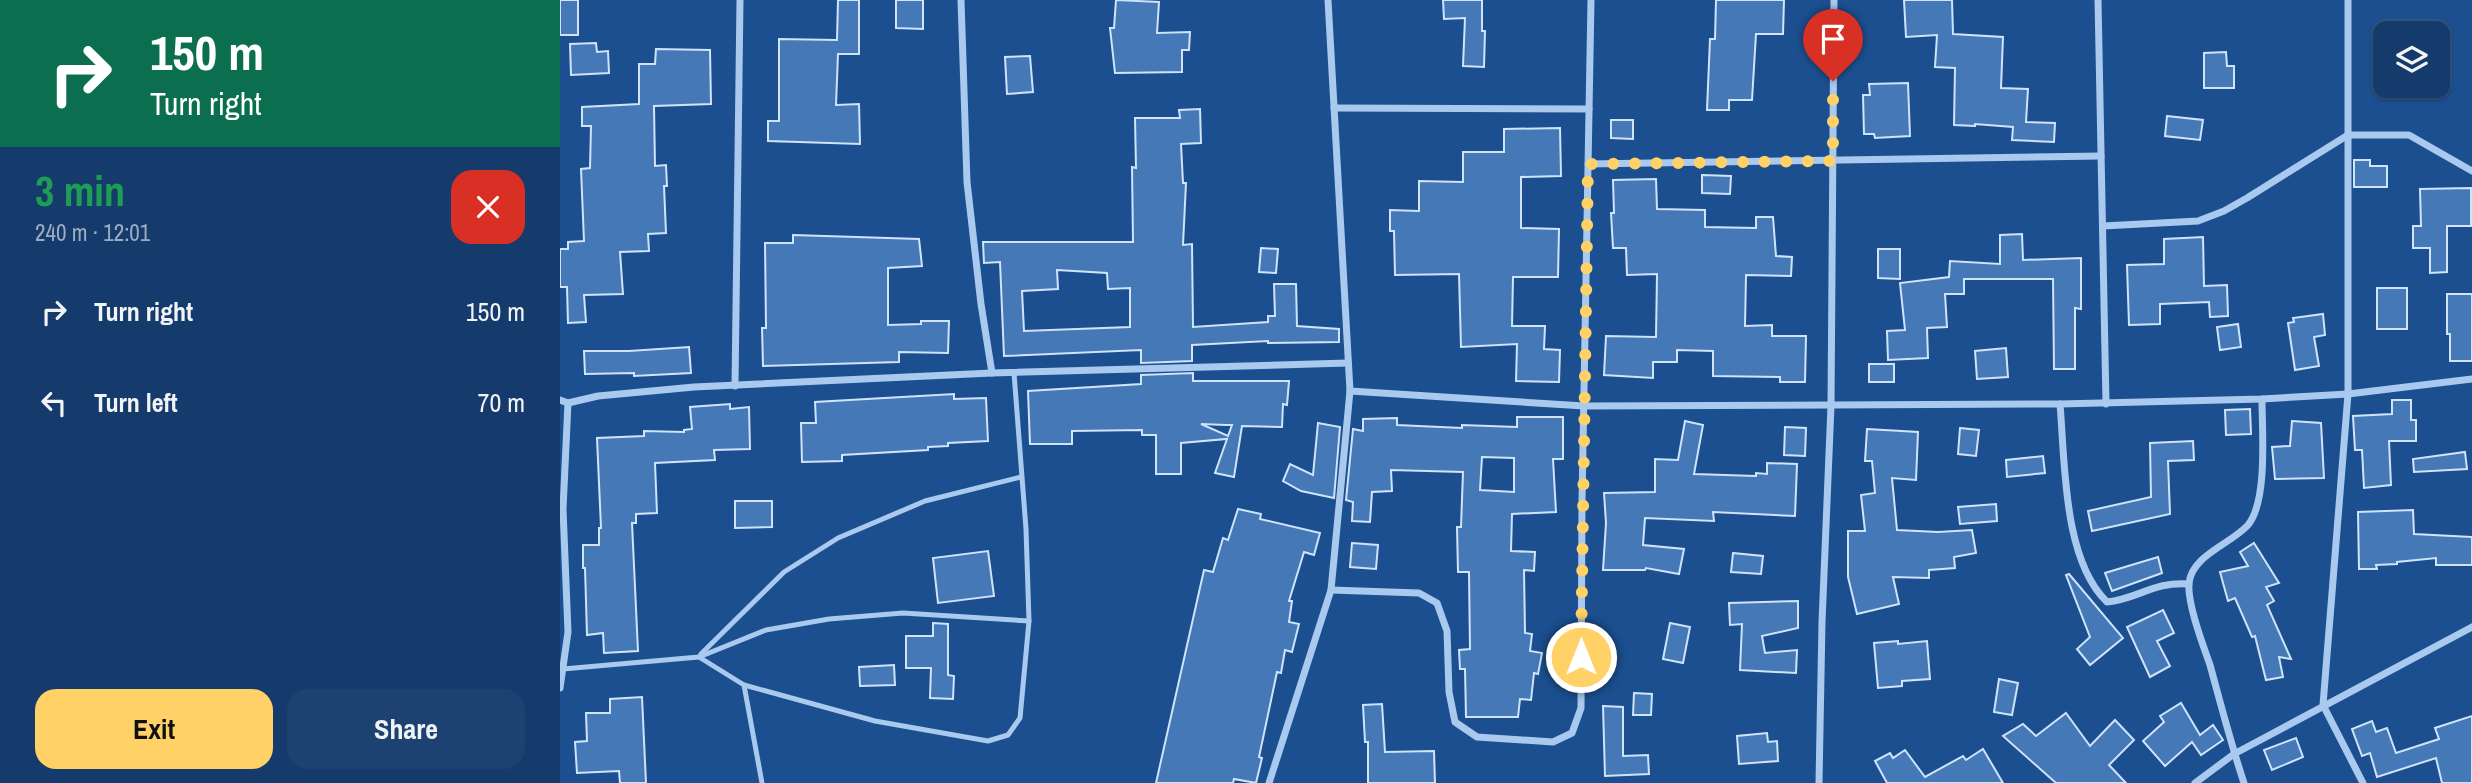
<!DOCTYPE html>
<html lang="en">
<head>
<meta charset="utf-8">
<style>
  :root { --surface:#143b6b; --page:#1d4271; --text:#f1f3f6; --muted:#9dadc1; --line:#33557e; --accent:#ffd166 }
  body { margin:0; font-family:"Archivo Narrow",sans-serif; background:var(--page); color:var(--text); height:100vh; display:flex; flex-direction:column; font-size:26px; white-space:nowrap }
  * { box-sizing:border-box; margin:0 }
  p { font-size:23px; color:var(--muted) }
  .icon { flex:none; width:38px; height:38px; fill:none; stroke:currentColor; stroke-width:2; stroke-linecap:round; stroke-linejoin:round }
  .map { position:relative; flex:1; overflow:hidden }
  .drawer { display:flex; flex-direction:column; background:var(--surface); width:560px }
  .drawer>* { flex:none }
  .guide { background:#0b6e4f; color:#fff; overflow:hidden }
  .buttons { position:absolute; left:1813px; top:21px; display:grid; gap:14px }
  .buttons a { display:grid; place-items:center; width:77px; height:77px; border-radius:14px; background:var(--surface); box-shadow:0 2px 5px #0004,0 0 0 2px var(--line); font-size:35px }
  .pin { position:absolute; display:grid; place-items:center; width:60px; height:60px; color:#fff; margin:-72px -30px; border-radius:50% 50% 50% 0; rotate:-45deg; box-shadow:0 0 7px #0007 }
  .pin .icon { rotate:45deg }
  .me { position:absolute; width:77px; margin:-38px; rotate:0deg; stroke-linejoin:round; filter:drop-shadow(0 0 5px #0008) }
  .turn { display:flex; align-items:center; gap:24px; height:147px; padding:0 35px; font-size:32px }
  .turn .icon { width:91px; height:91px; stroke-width:2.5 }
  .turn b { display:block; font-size:49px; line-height:60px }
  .round { display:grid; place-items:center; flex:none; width:74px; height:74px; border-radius:21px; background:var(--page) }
  .summary { display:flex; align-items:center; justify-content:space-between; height:119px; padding:0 35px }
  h1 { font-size:42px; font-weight:700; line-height:52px; color:#1e9e55 }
  .cta { display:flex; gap:14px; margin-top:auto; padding:14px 35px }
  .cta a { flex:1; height:80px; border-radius:21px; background:var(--accent); color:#111; font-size:28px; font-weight:700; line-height:80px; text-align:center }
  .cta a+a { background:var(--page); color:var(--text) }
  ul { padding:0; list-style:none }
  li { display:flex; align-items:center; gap:21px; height:91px; padding:0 35px }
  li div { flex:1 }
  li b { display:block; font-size:26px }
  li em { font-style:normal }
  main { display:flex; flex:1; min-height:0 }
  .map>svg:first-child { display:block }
  .building { fill:#4478b7; stroke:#cfe3fa; stroke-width:2; fill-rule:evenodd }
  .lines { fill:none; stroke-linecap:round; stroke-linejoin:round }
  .service { stroke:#a9c9ee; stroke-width:5 }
  .minor { stroke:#a9c9ee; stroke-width:7 }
  .route { stroke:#ffd166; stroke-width:12; stroke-dasharray:0 21.6 }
</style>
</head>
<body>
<main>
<section class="drawer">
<div class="guide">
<div class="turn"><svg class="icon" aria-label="right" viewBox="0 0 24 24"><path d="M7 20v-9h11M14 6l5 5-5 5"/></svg><div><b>150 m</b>Turn right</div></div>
</div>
<div class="summary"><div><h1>3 min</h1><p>240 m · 12:01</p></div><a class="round" style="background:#d93025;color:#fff"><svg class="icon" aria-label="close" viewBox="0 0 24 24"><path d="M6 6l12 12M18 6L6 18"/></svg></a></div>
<ul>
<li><svg class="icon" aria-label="right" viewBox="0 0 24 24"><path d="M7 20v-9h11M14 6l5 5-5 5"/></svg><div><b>Turn right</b></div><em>150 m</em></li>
<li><svg class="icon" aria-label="left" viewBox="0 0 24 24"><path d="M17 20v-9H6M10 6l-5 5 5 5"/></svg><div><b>Turn left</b></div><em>70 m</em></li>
</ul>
<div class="cta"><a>Exit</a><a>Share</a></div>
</section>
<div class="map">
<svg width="1912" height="783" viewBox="0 0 1912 783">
  <rect width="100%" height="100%" fill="#1b4f8f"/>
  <!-- building -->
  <g class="building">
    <rect x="0" y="0" width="18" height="35"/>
    <polygon points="278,0 299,0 299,54 278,54 276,105 299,104 300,144 208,141 208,121 219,121 219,39 277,40"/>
    <polygon points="336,0 363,0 363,29 336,28"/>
    <polygon points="556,0 599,2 597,33 630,32 629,50 622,50 622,72 555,73 550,28 554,28"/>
    <polygon points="883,0 922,0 922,31 925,31 924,67 903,66 905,18 884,19"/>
    <polygon points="1156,0 1224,0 1223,34 1196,34 1192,100 1169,100 1169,110 1147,110 1150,39 1155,39"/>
    <polygon points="1344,0 1392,0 1393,34 1443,37 1441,88 1468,89 1466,122 1495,123 1494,142 1452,140 1453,127 1415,124 1415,126 1394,125 1395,68 1375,67 1377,35 1346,37"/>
    <polygon points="36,43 37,52 48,51 49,73 11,75 10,44"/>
    <polygon points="96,49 150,50 151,104 94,106 95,166 106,165 107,186 104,186 106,233 88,234 89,251 60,252 63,294 24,295 26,322 8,323 7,287 0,287 0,249 8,249 8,242 24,241 21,169 30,168 31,126 22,126 22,107 79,104 79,64 95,64"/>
    <polygon points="1666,52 1667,66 1674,66 1674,88 1644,88 1644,53"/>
    <polygon points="470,56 473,92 447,94 445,57"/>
    <polygon points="1348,83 1350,136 1315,138 1314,134 1304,134 1303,95 1310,95 1309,84"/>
    <path d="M640 109 641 143 621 144 623 183H626L623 245 632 244 633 327 708 322V316H715L714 284H736L737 326 779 329V342L708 343V341L632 345V361L581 363V350L444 356 440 262 424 263 423 242H573L572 167 576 168 575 118H620L619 110ZM497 270 547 273 548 289 570 288V327L464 331 462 291 498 289Z"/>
    <polygon points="1607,116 1643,120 1640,140 1605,136"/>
    <polygon points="1051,120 1073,120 1073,139 1051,138"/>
    <polygon points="1000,128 1001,176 961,177 961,228 999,229 998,277 953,277 952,326 985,326 984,349 1000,350 999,382 956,381 957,344 901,347 899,274 835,275 834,231 830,231 830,210 859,211 859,181 903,182 903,152 944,152 944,129"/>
    <polygon points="1794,160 1810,160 1810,166 1827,166 1827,187 1794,187"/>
    <polygon points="1142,175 1171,176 1170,194 1142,193"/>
    <polygon points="1096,179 1097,209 1145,210 1145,227 1196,228 1196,217 1213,217 1216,256 1232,257 1231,276 1186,275 1185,326 1212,325 1212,336 1246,336 1245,382 1220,382 1220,377 1153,376 1153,351 1117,350 1117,362 1093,362 1093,378 1044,375 1046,336 1096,337 1097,274 1067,275 1066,248 1053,248 1051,213 1054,213 1053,180"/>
    <polygon points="1911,188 1911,226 1887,226 1887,272 1870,273 1870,248 1853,248 1853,226 1861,226 1860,189"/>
    <polygon points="1462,234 1463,260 1521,258 1521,309 1515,308 1515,369 1494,369 1493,279 1404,279 1404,294 1385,294 1387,327 1367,328 1368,358 1328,360 1327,331 1345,330 1340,283 1389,277 1390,261 1440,264 1440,235"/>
    <polygon points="233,235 359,239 362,266 328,268 328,325 361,324 361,321 389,321 388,353 339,352 339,362 203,366 202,328 206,328 205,243 233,243"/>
    <polygon points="1643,237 1644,286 1667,285 1668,316 1650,317 1649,302 1600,304 1600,324 1569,325 1567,265 1604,264 1604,239"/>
    <polygon points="701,248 718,249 716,273 699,272"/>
    <polygon points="1318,249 1340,249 1340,279 1318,278"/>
    <rect x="1817" y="288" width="30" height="41"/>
    <polygon points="1887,294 1912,294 1912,361 1890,361 1890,334 1887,334"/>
    <polygon points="1763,314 1765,335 1754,337 1759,366 1735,370 1728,323 1734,322 1733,318"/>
    <polygon points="1678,324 1681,347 1660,350 1657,327"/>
    <polygon points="129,347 131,373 74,376 74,373 25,374 24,351 69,351"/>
    <polygon points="1446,348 1448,377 1417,379 1415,351"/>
    <rect x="1309" y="364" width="25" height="18"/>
    <path d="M633 373V381H729L727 405 723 404 722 427 682 426 674 477 655 473 667 439 621 443V474H596V435H582V430L512 431V444H470L468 391 581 384V375ZM641 424 666 425H672L668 436Z"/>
    <polygon points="394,394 394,399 426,398 428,441 388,443 388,446 368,447 368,450 282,455 282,461 242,462 241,423 256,423 255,402"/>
    <polygon points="1832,400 1851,400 1851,420 1856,420 1856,441 1829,441 1831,485 1804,488 1802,450 1795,450 1793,416 1832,414"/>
    <polygon points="170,404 170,409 189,407 190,449 154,450 155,460 95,463 97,513 76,514 76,523 72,523 78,651 44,653 43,633 27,635 25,568 23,568 23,545 39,545 39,528 41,528 37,438 84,436 84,431 124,432 124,430 132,429 130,407"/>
    <polygon points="1690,409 1691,434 1666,435 1665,410"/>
    <path d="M957 417H1003V459H993L996 512 952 514 951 551 975 552 974 571 964 570 965 633 972 634 970 651 982 653 978 674 974 673 971 700 960 699 958 717H906L905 669H900L899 650 910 649 909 572H898L897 527H901L903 472 831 470 832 491 812 492 810 522 792 521 793 502 786 500 793 429 803 431V419L837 418V425L902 428V425L957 427ZM922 457 954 458V492L920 490Z"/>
    <polygon points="1125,421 1143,425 1134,474 1196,476 1196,473 1207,474 1207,463 1237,464 1235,516 1153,512 1154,521 1085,518 1083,545 1124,549 1119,574 1086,568 1085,570 1043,570 1046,523 1044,493 1095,492 1095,459 1118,460"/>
    <polygon points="1732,421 1761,423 1764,478 1715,479 1712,447 1730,446"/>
    <polygon points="758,423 780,427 774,498 741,491 723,481 730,464 753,475"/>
    <polygon points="1225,427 1246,428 1245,456 1224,455"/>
    <polygon points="1400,428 1419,430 1416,456 1398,454"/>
    <polygon points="1307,429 1358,432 1356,480 1332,478 1337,530 1378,532 1412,530 1416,553 1394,557 1395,568 1369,570 1369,578 1333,577 1339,604 1297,614 1288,577 1288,531 1305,531 1301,495 1315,493 1312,461 1305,461"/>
    <polygon points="1633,441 1634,460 1608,461 1610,514 1532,531 1528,511 1591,497 1590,443"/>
    <polygon points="1905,452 1907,469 1854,472 1853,459"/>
    <polygon points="1483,456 1485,473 1447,477 1446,460"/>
    <polygon points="175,501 212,501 212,527 175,528"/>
    <polygon points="1436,504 1437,521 1400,524 1398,507"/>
    <polygon points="678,509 701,514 700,519 760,533 754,555 744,552 729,601 732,601 729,622 739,624 732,652 725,650 721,673 717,672 699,757 702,758 696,783 674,779 673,783 596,783 644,570 653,572 663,538 668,540"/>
    <polygon points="1853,510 1854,534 1912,537 1912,565 1876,565 1876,558 1837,562 1837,564 1816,565 1817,569 1799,569 1798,512"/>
    <polygon points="792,543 818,545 816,569 790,567"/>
    <polygon points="1694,543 1719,583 1706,587 1714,601 1707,605 1731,659 1719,657 1723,677 1706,680 1695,636 1692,637 1675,598 1668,601 1660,572 1688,566 1680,552"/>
    <polygon points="428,551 434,596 378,603 373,558"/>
    <polygon points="1173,553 1203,556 1201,574 1171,572"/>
    <polygon points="1598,557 1602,573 1552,591 1545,573"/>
    <polygon points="1509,574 1563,638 1530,665 1517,649 1530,637 1506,575"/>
    <polygon points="1238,601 1238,628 1202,636 1205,653 1237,650 1236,673 1180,670 1182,624 1170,625 1169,603"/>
    <polygon points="1603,610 1614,633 1597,641 1610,666 1590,677 1567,627"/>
    <polygon points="373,623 388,624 388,675 394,676 393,699 370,698 371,668 346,668 346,636 373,636"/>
    <polygon points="1110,623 1130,627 1123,663 1103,659"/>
    <polygon points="1338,641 1338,644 1367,641 1370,679 1342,681 1342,686 1318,688 1314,643"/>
    <polygon points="334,665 335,685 300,686 299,667"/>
    <polygon points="1439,679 1458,683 1452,715 1434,712"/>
    <polygon points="1074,693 1092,694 1091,715 1073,715"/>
    <polygon points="82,697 86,783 60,783 59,771 17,773 15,742 27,741 26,713 50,713 50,699"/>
    <polygon points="1621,703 1640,735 1653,725 1663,740 1641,755 1632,742 1605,766 1583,741 1604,722 1600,716"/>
    <polygon points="822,704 825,752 874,751 875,783 808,783 808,742 805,742 803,705"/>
    <polygon points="1043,706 1063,707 1063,756 1088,755 1089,774 1045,776"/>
    <polygon points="1506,713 1530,746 1555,720 1574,740 1549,765 1566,783 1496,783 1443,736 1463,724 1476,736"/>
    <polygon points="1912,716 1912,783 1882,783 1876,758 1817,777 1810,753 1802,756 1792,729 1812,721 1816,732 1827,728 1836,753 1879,739 1875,728"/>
    <polygon points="1207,733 1208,742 1217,741 1218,761 1179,764 1177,736"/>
    <polygon points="1736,738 1743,757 1712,770 1704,750"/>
    <polygon points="1423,749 1443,783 1327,783 1315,761 1330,753 1333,758 1345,750 1365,777 1403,756 1406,760"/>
  </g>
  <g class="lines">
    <!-- service -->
    <g class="service">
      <polyline points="141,654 224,572 278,538 365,501 461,477"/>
      <polyline points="139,657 184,685 202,783"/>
      <polyline points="3,669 139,657 206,630 269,619 343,613 469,621"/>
      <polyline points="184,685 315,721 428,741 448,735 460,718 469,621 466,529 454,373"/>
    </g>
    <!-- minor -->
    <g class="minor">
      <polyline points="401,0 407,182 421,304 432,373"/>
      <polyline points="1538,0 1546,404"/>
      <polyline points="1788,0 1788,394 1763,705 1803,783"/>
      <polyline points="774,108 1029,109"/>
      <polyline points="1028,164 1541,156"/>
      <polyline points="1543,226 1638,221 1664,211 1687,198 1788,135 1849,135 1912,171"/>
      <polyline points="175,386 180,0"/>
      <polyline points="790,391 1024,406 1500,404 1702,399 1788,394 1912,379"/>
      <polyline points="0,400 8,403 38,396 134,387 432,373 788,363"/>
      <path d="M1500 404C1505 462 1503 560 1547 602 1578 599 1594 581 1629 584"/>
      <polyline points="771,590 859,593 877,603 887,631 889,692 895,722 917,737 993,742 1012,733 1021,708 1022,502 1031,0"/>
      <polyline points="0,688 8,632 3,509 8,403"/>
      <polyline points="709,783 771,590 790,391 768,0"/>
      <polyline points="1259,783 1262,622 1271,406 1274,0"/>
      <polyline points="1635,783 1674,754 1912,627"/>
      <path d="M1684 783C1671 744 1661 705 1650 665 1643 645 1627 603 1629 583 1632 555 1671 544 1688 525 1708 501 1702 430 1702 399"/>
    </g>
  </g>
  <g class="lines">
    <!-- route -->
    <polyline class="route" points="1021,657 1028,164 1273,161 1273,81"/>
  </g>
</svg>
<div class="buttons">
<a><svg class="icon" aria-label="layers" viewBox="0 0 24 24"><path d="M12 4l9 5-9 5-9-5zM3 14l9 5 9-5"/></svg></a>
</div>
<div class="pin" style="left:1273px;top:81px;background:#d93025"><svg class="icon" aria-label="arrive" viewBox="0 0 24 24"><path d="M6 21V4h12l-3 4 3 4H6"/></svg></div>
<svg class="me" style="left:1021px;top:657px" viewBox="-20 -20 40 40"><circle r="17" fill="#ffd166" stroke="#fff" stroke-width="3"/><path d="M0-11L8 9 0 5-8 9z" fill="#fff"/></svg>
</div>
</main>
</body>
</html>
